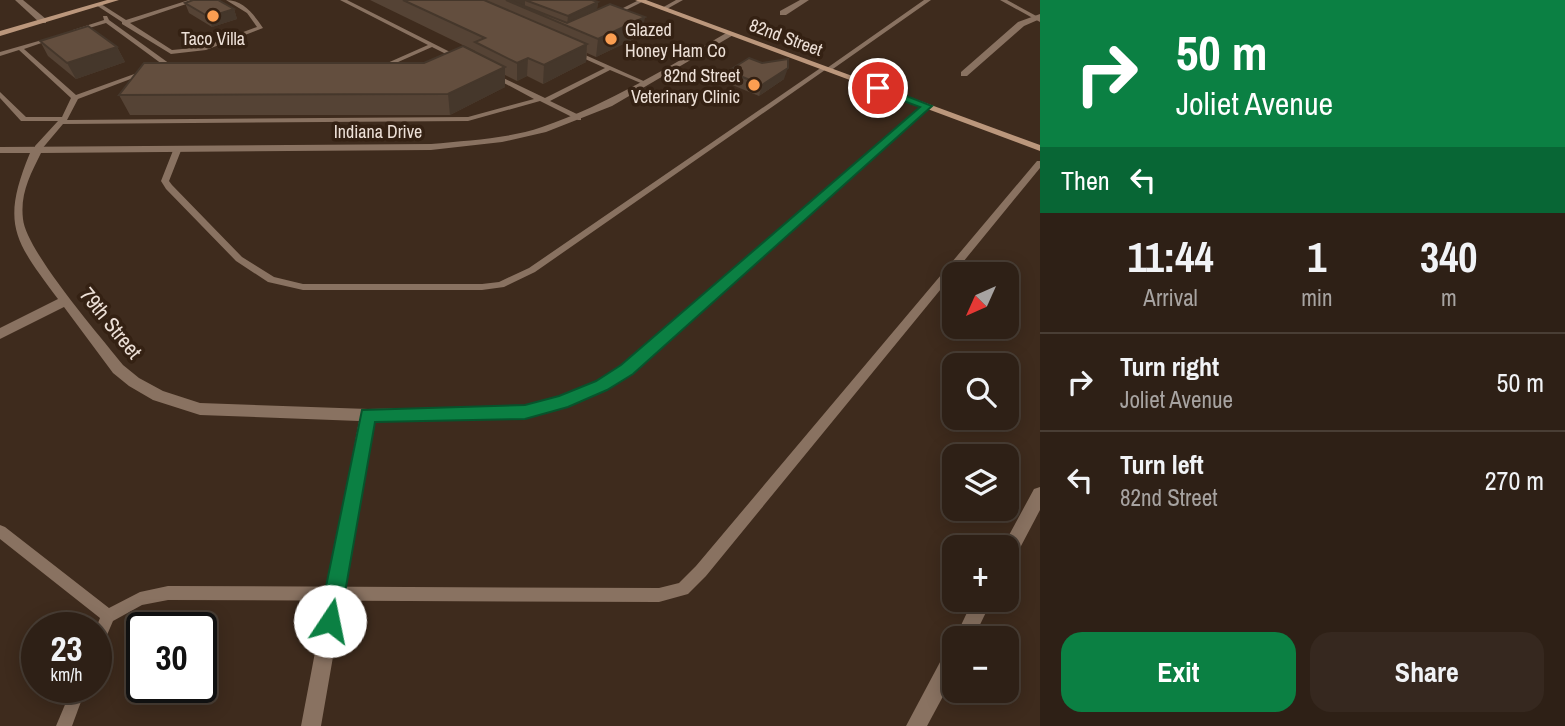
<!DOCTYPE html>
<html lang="en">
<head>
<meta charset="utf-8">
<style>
  :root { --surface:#2e2016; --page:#36281f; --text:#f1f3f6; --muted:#a7a3a1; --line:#493e35; --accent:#0b8043 }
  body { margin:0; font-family:"Archivo Narrow",sans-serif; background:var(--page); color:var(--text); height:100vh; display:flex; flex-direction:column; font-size:26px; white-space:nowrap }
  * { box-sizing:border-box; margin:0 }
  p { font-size:23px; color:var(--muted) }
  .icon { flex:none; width:38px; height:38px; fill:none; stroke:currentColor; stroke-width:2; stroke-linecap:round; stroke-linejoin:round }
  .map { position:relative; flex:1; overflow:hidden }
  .details { display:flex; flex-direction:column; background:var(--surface); width:525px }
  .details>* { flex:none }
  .hud { background:#0b8043; color:#fff; overflow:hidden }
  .needle { width:46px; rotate:225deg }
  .fabs { position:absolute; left:942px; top:262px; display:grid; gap:14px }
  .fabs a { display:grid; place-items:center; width:77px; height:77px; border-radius:14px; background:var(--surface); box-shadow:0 4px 18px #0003,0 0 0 2px var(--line); font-size:35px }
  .speed { position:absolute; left:21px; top:612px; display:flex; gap:14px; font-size:35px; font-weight:700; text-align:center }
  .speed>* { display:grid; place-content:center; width:91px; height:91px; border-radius:50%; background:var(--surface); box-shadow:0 4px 18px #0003,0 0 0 2px var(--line); line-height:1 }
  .speed small { font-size:18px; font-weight:400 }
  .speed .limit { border:4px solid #111; border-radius:10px; background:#fff; color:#111 }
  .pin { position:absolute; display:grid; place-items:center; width:60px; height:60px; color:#fff; margin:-30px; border:4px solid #fff; border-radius:50%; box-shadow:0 2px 7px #0007 }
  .me { position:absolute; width:77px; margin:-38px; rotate:11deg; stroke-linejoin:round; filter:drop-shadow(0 0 5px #0008) }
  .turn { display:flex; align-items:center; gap:24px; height:147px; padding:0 21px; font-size:32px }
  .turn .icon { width:91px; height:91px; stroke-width:2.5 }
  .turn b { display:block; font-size:49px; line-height:60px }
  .then { display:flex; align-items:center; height:66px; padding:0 21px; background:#0003; gap:14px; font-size:26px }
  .eta { display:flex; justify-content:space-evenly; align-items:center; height:119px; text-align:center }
  .eta b { font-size:42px; font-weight:800; line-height:49px }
  .primary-button { display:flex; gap:14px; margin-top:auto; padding:14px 21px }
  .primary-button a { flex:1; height:80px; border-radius:21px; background:var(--accent); color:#fff; font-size:28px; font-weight:800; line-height:80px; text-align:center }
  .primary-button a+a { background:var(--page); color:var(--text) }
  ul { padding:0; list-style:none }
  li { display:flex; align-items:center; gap:21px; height:98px; padding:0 21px; border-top:2px solid var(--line) }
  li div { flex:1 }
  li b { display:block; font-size:26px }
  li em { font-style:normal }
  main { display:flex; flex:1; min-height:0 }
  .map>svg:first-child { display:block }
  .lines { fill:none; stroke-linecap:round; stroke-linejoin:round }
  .lane { fill:#897261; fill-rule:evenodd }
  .street { fill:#897261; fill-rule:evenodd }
  .secondary { fill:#bb977c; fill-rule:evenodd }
  .wall { fill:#554335 }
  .shaded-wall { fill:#45372b }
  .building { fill:#634e3e; stroke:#45372b; stroke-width:2 }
  .route { fill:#0b8043; stroke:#07532c; stroke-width:2 }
  .poi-dot { fill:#fb9e51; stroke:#342113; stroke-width:2.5 }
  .labels { text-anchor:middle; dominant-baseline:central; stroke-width:7; stroke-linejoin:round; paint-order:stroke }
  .far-poi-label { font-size:18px; fill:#ede0d7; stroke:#342113; text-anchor:start }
  .far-street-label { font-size:18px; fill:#ede0d7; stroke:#342113 }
  .street-label { font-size:21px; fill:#ede0d7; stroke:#342113 }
</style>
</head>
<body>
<main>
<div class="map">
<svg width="1040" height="726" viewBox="0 0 1040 726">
  <rect width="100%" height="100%" fill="#3e2b1d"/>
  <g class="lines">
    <!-- lane -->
    <g class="lane">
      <path d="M189 0H198L130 23 172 50 203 47 257 27 247 13 226 0C244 0 254 15 263 28L206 50 171 54 122 24V22L96 5 101 4 126 20Z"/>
      <polygon points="340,0 347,0 454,54 444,59 440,59 440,57 446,54 432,47 380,70 376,70 376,68 428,45"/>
      <polygon points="639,0 644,1 614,16 609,15"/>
      <polygon points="676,0 683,0 665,10 660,9"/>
      <polygon points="924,0 931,0 830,71 825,70 535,272 504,287 482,290 303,290 268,282 236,261 166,189 161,181 174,148 181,146 182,148 169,181 172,185 242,257 274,277 303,284 482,284 499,282 529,268 822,67 827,68"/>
      <polygon points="1000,0 1007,0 1040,18 1040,22"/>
      <polygon points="103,16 107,16 109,20 170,64 78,99 67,120 468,117 534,99 491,76 491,74 495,74 545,98 605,68 572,53 571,52 574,50 648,83 643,84 610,70 550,101 581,116 581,120 578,120 540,101 468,121 63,124 41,150 35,150 35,146 58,121 21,121 0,98 0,92 26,117 62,117 71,98 19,50 0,56 0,52 56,36 56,38 24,49 76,95 162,64 106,23 76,32 73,30 104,20"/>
      <polygon points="1037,161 1040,161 1040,168 706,576 688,594 659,602 168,600 142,605 113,621 101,649 96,651 96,628 100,618 0,539 0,525 5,527 109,608 140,592 168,586 659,588 679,583 696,566"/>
      <polygon points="72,688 86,688 72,726 56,726"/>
    </g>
    <!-- street -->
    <g class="street">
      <polygon points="15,0 23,0 46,19 46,23 40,23"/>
      <polygon points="800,0 809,0 786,15 780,15 780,11"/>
      <polygon points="1040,14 1040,19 1024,26 967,76 961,76 961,72 1018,22"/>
      <path d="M728 32 735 34 612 106 546 132 502 142 431 150 41 153C30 175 20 194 23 219 26 251 100 336 123 365L139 378 163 391 200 403 368 409 525 406 559 397 596 381 622 365 924 104 932 106 632 373 606 389 567 406 525 418 374 421 321 726H301L359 421 200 415 153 400 129 386 113 373 64 307 0 339V328L58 299C15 241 0 225 30 153H0V147L431 144C468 140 507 139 542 127 609 104 668 67 728 32Z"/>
      <polygon points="1040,487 1040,510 1012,563 1006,565 1006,548 1002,548 1034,489"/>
      <polygon points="973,600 992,600 973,639 954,640"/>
      <polygon points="954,646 954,676 927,726 906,726 947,649"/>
    </g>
    <!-- secondary -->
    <g class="secondary">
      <polygon points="107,0 119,0 0,36 0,31"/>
      <polygon points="635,0 646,0 1040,145 1040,151"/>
    </g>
  </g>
  <!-- wall -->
  <g class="wall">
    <polygon points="370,0 592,0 598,2 597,9 642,35 596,57 587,53 586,62 543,84 527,76 517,81 505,75 505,87 450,115 130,115 119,95 424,63 475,52 475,51"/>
    <polygon points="185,3 234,9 237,19 212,27 189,13"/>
    <polygon points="40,41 117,47 125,62 76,79 48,56"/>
    <polygon points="728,71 784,79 759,96 725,82"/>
  </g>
  <!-- shaded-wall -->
  <g class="shaded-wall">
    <polygon points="509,0 536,0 525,0 525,5 522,7"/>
    <polygon points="598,2 596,17 567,26 568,16"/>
    <polygon points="234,9 237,19 212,27 209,17"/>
    <polygon points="645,17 642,35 596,57 598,39"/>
    <polygon points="587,44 586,62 543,84 544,65"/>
    <polygon points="117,47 125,62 76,79 67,63"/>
    <polygon points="528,58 527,76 517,81 517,63"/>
    <polygon points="505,67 505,87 450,115 448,94"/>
    <polygon points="788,68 784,79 759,96 762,85"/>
  </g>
  <!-- building -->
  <g class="building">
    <polygon points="193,0 218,0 234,9 209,17 185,3"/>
    <polygon points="403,0 484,0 587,44 544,65 528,58 517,63 475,42 485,38"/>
    <polygon points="506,0 509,0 567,23 610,4 645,17 598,39"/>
    <polygon points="525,0 592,0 598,2 568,16"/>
    <polygon points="88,26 117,47 67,63 40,41"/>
    <polygon points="463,46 505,67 448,94 119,95 144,63 424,63"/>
    <polygon points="749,58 762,63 788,59 788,68 762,85 728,71"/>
  </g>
  <!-- route -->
  <polygon class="route" points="874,86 881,86 932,106 633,374 607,390 568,407 525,419 375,422 340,621 337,629 330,632 322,629 319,621 362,410 525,405 559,396 596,381 621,365 920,107 874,90"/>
  <!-- markers -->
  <g class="poi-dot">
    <circle cx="213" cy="16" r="7"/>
    <circle cx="611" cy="39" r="7"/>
    <circle cx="754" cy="85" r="7"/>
  </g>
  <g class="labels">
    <!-- far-poi labels -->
    <g class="far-poi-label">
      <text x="625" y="29">Glazed<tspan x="625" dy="21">Honey Ham Co</tspan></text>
      <text x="213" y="38" text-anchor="middle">Taco Villa</text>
      <text x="740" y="75" text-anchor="end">82nd Street<tspan x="740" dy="21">Veterinary Clinic</tspan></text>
    </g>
    <!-- far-street labels -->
    <g class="far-street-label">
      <text transform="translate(786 37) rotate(20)">82nd Street</text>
      <text x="378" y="131">Indiana Drive</text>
    </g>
    <!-- street labels -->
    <g class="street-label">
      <text transform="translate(111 323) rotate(51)">79th Street</text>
    </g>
  </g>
</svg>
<div class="fabs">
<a><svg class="needle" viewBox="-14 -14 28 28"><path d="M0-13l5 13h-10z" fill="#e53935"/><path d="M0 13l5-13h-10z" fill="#a7a3a1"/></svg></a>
<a><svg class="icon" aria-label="search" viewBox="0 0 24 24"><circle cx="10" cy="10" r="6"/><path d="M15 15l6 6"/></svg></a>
<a><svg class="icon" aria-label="layers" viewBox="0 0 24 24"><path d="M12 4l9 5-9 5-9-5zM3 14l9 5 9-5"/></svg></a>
<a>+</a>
<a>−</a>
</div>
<div class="speed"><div>23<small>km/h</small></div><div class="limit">30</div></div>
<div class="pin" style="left:878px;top:88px;background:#d93025"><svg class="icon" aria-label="arrive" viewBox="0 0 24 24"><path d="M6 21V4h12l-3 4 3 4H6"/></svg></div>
<svg class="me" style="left:330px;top:621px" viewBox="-20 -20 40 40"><circle r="19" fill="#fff"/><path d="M0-13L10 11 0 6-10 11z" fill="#0b8043"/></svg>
</div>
<section class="details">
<div class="hud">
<div class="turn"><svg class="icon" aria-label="right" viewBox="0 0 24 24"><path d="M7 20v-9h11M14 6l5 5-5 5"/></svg><div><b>50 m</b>Joliet Avenue</div></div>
<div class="then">Then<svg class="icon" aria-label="left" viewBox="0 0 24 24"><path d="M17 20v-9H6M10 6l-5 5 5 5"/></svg></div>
</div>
<div class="eta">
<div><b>11:44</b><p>Arrival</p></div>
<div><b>1</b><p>min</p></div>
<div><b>340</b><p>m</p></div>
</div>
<ul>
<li><svg class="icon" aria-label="right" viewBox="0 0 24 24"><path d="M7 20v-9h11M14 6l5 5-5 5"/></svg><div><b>Turn right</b><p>Joliet Avenue</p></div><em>50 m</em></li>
<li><svg class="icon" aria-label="left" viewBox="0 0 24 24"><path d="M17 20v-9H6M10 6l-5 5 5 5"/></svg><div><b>Turn left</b><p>82nd Street</p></div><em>270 m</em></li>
</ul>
<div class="primary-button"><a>Exit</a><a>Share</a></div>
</section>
</main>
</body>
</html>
